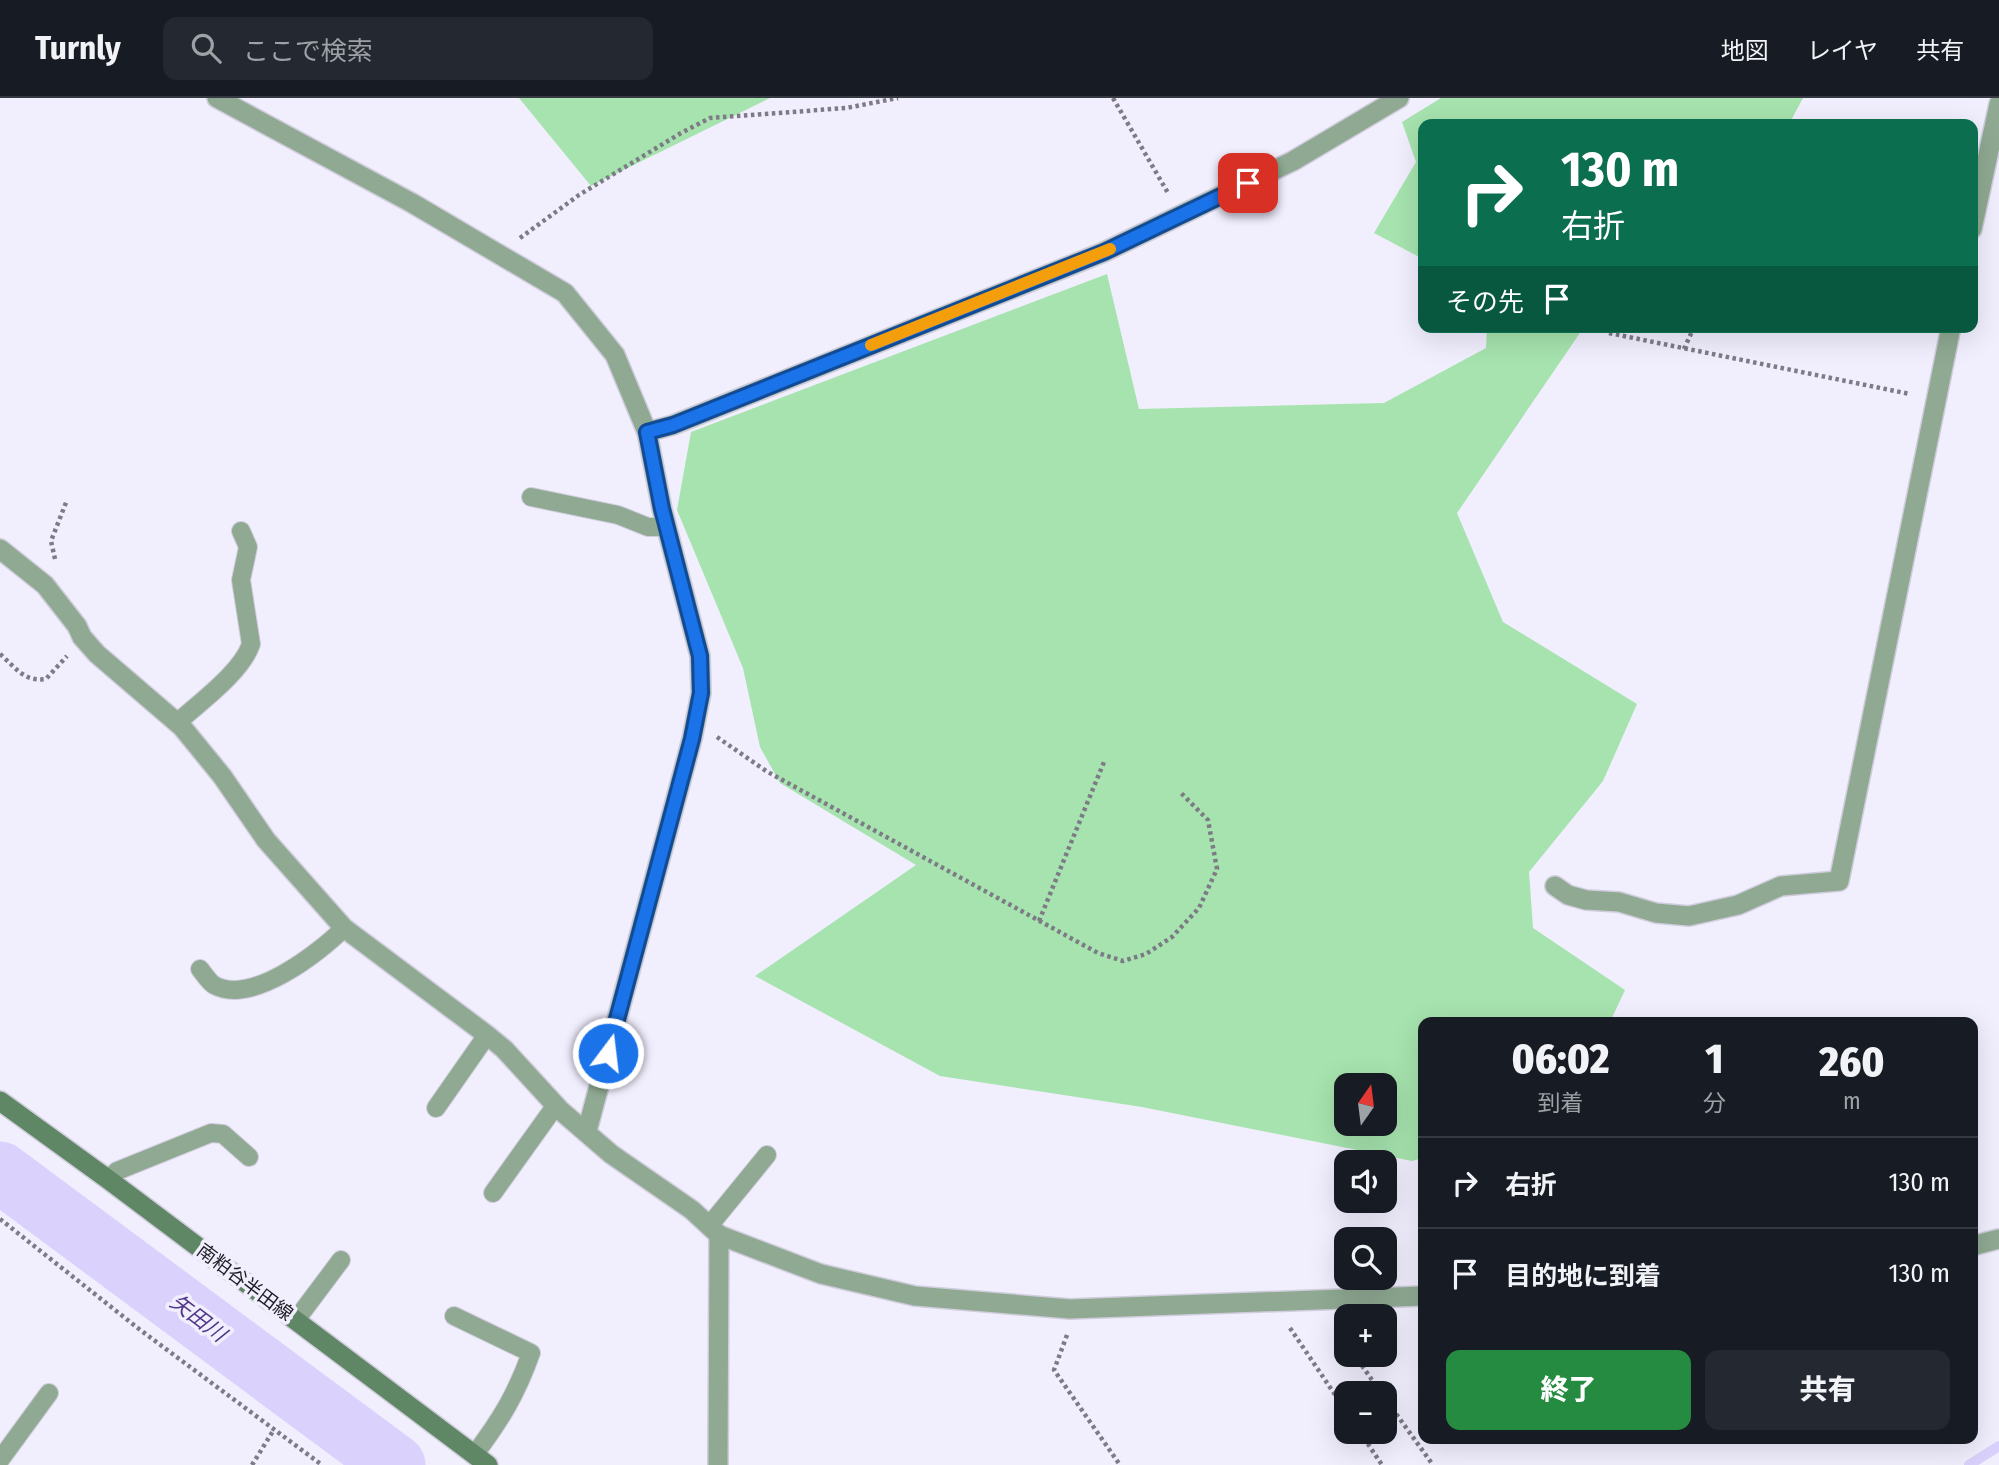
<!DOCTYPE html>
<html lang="ja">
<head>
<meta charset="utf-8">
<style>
  :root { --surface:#171b24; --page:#242831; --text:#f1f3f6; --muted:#9ea1a6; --line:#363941; --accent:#258b40 }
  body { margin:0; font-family:"Fira Sans Condensed","Noto Sans JP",sans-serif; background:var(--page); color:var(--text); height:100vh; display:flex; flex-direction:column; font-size:26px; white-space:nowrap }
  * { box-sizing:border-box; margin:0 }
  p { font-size:23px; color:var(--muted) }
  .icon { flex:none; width:38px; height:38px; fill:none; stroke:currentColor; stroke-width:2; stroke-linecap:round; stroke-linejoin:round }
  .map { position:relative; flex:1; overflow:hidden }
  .details { position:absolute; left:1418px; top:919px; width:560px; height:427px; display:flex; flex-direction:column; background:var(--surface); border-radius:14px; box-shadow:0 7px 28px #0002 }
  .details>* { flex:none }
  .hud { position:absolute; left:1418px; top:21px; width:560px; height:214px; border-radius:14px; box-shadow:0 7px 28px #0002; background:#0b6e4f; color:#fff; overflow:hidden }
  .needle { width:46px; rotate:14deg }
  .controls { position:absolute; left:1334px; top:975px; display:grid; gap:14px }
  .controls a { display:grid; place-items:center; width:63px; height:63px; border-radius:14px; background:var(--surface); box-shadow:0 7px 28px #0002; font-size:35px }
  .pin { position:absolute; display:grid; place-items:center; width:60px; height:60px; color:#fff; margin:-30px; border-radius:14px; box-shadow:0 4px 10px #0006 }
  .me { position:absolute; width:77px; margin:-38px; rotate:15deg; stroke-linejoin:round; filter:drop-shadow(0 0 5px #0008) }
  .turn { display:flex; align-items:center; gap:24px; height:147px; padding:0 28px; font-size:32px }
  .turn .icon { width:91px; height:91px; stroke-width:2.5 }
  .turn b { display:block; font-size:49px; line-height:60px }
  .then { display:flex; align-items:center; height:66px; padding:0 28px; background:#0003; gap:14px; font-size:26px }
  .eta { display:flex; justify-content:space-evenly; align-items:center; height:119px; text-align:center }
  .eta b { font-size:42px; font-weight:800; line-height:49px }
  .primary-button { display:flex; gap:14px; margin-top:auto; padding:14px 28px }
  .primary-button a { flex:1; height:80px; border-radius:14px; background:var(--accent); color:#fff; font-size:28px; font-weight:800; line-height:80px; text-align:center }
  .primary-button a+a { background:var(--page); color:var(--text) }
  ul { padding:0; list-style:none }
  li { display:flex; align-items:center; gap:21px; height:91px; padding:0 28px; border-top:2px solid var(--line) }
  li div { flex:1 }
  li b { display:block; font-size:26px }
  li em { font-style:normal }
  header { display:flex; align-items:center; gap:42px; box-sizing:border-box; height:98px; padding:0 35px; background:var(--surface); border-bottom:2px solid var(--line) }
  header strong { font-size:33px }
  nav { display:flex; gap:38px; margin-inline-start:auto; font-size:24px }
  .search { width:490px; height:63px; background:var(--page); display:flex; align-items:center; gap:18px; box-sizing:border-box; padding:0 24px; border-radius:14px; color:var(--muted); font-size:26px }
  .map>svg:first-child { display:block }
  .green { fill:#a6e3ae; fill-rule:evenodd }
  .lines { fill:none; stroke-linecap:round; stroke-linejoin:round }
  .stream { stroke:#dad1fc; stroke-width:10 }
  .river { stroke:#dad1fc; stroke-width:61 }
  .service-casing { stroke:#cfccdb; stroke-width:20 }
  .minor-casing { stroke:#cfccdb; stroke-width:22 }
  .tertiary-casing { stroke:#cfccdb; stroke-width:22 }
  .secondary-casing { stroke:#cfccdb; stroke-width:22 }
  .path { stroke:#7d7b86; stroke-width:4.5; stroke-dasharray:3.5 3.5; stroke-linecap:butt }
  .service { stroke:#8fa992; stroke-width:18 }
  .minor { stroke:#8fa992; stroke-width:19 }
  .tertiary { stroke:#8fa992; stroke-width:19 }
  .secondary { stroke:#5f8665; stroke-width:19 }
  .route-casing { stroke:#114b97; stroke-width:18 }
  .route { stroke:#1a73e8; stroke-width:12 }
  .slow { stroke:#f59e0b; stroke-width:12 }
  .labels { text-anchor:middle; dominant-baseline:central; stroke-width:7; stroke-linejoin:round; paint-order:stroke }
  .street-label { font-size:19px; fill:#1d1c22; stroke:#f1eefe }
  .water-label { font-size:21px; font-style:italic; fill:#523889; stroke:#f1eefe }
</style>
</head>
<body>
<header>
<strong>Turnly</strong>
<div class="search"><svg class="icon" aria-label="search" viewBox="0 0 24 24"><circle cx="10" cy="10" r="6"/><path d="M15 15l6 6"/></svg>ここで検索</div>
<nav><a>地図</a><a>レイヤ</a><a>共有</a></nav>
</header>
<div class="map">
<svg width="1999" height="1367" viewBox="0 0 1999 1367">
  <rect width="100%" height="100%" fill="#f1eefe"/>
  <!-- green -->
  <g class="green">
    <polygon points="519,0 770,0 591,88"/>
    <polygon points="1441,0 1803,0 1789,26 1423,26 1423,161 1374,135 1416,64 1402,24"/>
    <path d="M1107 176 1139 311 1384 305 1486 250 1487 229H1584L1457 415 1503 524 1637 606 1603 683 1529 774 1533 830 1625 892 1610 924H1423V1060L1412 1063 1142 1009 940 978 755 878 916 767 780 685 760 649 743 570 677 412 691 334ZM1346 987H1384V1026H1346Z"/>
  </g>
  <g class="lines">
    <!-- stream -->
    <polyline class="stream" points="1969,1367 1999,1348"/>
    <!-- river -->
    <polyline class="river" points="0,1074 395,1367"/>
    <defs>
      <g id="service">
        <polyline points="531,399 618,417 648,429 666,429"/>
        <path d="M177 625C199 605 242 574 251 546L241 482 248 449 241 433"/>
        <path d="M200 871C204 876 209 884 214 887 251 908 319 855 344 830"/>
        <polyline points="436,1010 487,937"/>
        <polyline points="109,1082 117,1073 211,1035 223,1036 249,1059"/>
        <polyline points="493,1095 556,1007"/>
        <polyline points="709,1128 767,1057"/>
        <path d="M454 1218 531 1255C516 1297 501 1321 475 1356"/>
        <polyline points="296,1222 341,1162"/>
        <polyline points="0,1362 49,1295"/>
      </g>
      <g id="minor">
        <polyline points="217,0 412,105 565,195 615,257 647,334 662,411 700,558 701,595 692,641 587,1033"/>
        <polyline points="1972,131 1999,6"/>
        <polyline points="0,451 45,487 77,528 82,539 97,556 182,629 222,678 266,742 344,830 487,937 504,951 560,1012 611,1056 692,1112 719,1137 821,1176 915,1198 1070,1211 1423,1198"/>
        <polyline points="1555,788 1568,797 1586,802 1619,804 1656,815 1689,818 1738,807 1781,788 1839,783 1951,229"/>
        <polyline points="1972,1148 1999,1141"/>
        <polyline points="718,1367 719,1137"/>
      </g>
      <polyline id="tertiary" points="647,334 673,327 1104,154 1293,63 1399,0"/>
      <polyline id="secondary" points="0,1003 109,1082 488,1367"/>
    </defs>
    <!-- service casing -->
    <use href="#service" class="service-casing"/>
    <!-- minor casing -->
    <use href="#minor" class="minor-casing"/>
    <!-- tertiary casing -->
    <use href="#tertiary" class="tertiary-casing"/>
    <!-- secondary casing -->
    <use href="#secondary" class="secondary-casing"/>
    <!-- path -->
    <g class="path">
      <polyline points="1113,0 1168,95"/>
      <polyline points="520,140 579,97 681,35 710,20 846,10 898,0"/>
      <polyline points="1609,235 1910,296"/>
      <polyline points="1684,251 1694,229"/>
      <polyline points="55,461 51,443 67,402"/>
      <path d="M0 556C16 570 24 584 46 581L67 558"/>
      <polyline points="717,639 766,673 1098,855 1123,863 1146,856 1172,839 1199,810 1217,771 1208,722 1179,693"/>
      <polyline points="1039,823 1104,664"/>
      <polyline points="0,1121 139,1231 322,1367"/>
      <polyline points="1339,1227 1346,1241"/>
      <polyline points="1290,1230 1346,1313"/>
      <polyline points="1067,1237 1054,1272 1120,1367"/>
      <polyline points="1354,1256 1381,1295"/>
      <polyline points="1384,1299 1433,1367"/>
      <polyline points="1360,1334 1382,1367"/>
      <polyline points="252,1367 273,1333"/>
    </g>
    <!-- service -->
    <use href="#service" class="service"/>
    <!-- minor -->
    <use href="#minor" class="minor"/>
    <!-- tertiary -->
    <use href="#tertiary" class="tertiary"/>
    <!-- secondary -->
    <use href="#secondary" class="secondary"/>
  </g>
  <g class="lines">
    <defs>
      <polyline id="route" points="608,955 692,641 701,595 700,558 662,411 647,334 673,327 1104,154 1248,85"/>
    </defs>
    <!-- route casing -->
    <use href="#route" class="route-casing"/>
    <!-- route -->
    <use href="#route" class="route"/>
    <!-- slow -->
    <polyline class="slow" points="871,247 1110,151"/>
  </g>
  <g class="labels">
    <!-- street labels -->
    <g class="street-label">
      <text transform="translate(245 1184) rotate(37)">南粕谷半田線</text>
    </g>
    <!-- water labels -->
    <g class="water-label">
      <text transform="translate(198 1220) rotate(37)">矢田川</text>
    </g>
  </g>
</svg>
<div class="controls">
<a><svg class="needle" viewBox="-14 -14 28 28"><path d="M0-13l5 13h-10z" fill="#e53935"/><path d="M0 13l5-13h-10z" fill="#9ea1a6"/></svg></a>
<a><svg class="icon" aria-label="sound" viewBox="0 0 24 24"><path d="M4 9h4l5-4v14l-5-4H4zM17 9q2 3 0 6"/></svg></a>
<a><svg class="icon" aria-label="search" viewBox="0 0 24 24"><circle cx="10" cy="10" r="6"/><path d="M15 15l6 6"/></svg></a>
<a>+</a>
<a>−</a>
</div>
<div class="pin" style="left:1248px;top:85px;background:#d93025"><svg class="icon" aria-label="arrive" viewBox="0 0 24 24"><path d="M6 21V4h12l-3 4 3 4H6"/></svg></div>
<svg class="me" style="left:608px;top:955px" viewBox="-20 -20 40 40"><circle r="17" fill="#1a73e8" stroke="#fff" stroke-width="3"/><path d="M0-11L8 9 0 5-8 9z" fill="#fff"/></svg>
<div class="hud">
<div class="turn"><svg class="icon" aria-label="right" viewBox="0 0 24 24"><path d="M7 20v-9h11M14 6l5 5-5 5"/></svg><div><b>130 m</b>右折</div></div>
<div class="then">その先<svg class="icon" aria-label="arrive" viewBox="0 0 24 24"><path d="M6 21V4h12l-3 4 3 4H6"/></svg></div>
</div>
<section class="details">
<div class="eta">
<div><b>06:02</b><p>到着</p></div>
<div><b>1</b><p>分</p></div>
<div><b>260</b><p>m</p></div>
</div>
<ul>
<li><svg class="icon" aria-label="right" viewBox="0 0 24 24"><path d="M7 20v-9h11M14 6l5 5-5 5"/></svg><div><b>右折</b></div><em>130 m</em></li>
<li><svg class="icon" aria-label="arrive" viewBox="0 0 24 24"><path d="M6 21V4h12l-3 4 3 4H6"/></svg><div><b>目的地に到着</b></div><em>130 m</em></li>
</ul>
<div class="primary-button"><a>終了</a><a>共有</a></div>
</section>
</div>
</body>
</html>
